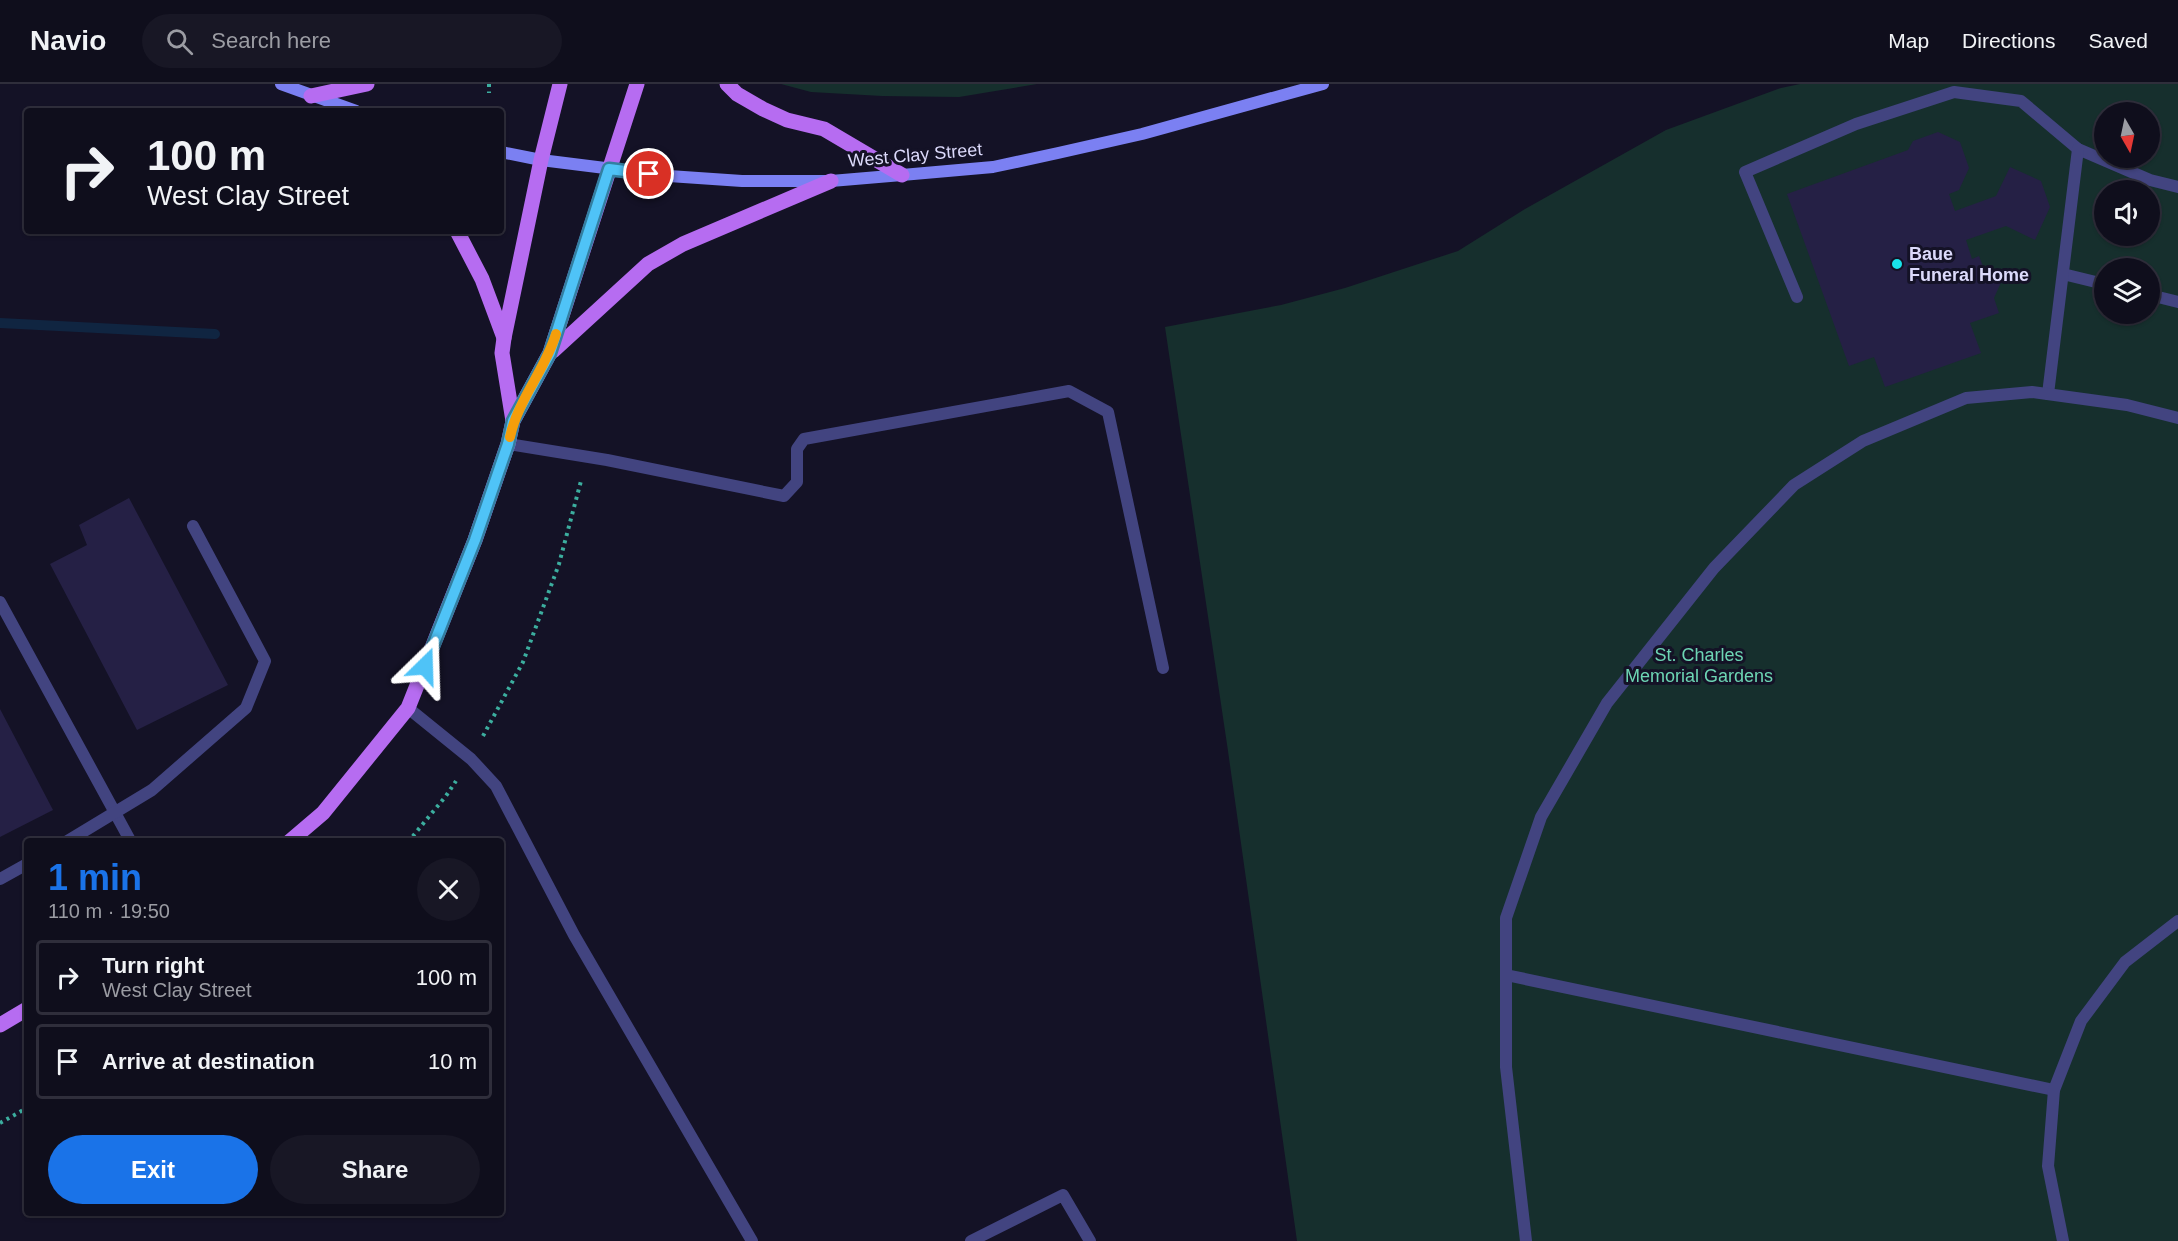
<!DOCTYPE html>
<html lang="en">
<head>
<meta charset="utf-8">
<style>
  :root { --surface:#0f0e1c; --page:#181725; --text:#f1f3f6; --muted:#9b9ca3; --line:#2f2e3b; --accent:#1a73e8 }
  body { margin:0; font-family:Arial,sans-serif; background:var(--page); color:var(--text); height:100vh; display:flex; flex-direction:column; font-size:22px; white-space:nowrap }
  * { box-sizing:border-box; margin:0 }
  p { font-size:20px; color:var(--muted) }
  .icon { flex:none; width:33px; height:33px; fill:none; stroke:currentColor; stroke-width:2; stroke-linecap:round; stroke-linejoin:round }
  .map { position:relative; flex:1; overflow:hidden }
  .panel { position:absolute; left:24px; top:754px; width:480px; height:378px; display:flex; flex-direction:column; background:var(--surface); border-radius:6px; box-shadow:0 2px 4px #0004,0 0 0 2px var(--line) }
  .panel>* { flex:none }
  .top-card { position:absolute; left:24px; top:24px; width:480px; height:126px; border-radius:6px; box-shadow:0 2px 4px #0004,0 0 0 2px var(--line); background:#0f0e1c; color:var(--text); overflow:hidden }
  .needle { width:39px; rotate:171deg }
  .fabs { position:absolute; left:2094px; top:18px; display:grid; gap:12px }
  .fabs a { display:grid; place-items:center; width:66px; height:66px; border-radius:50%; background:var(--surface); box-shadow:0 2px 4px #0004,0 0 0 2px var(--line); font-size:30px }
  .pin { position:absolute; display:grid; place-items:center; width:51px; height:51px; color:#fff; margin:-26px; border:3px solid #fff; border-radius:50%; box-shadow:0 2px 6px #0007 }
  .me { position:absolute; width:66px; margin:-33px; rotate:22deg; stroke-linejoin:round; filter:drop-shadow(0 0 4px #0008) }
  .turn { display:flex; align-items:center; gap:21px; height:126px; padding:0 24px; font-size:27px }
  .turn .icon { width:78px; height:78px; stroke-width:2.5 }
  .turn b { display:block; font-size:42px; line-height:51px }
  .round { display:grid; place-items:center; flex:none; width:63px; height:63px; border-radius:32px; background:var(--page) }
  .summary { display:flex; align-items:center; justify-content:space-between; height:102px; padding:0 24px }
  h1 { font-size:36px; font-weight:700; line-height:45px; color:var(--accent) }
  .cta { display:flex; gap:12px; margin-top:auto; padding:12px 24px }
  .cta a { flex:1; height:69px; border-radius:36px; background:var(--accent); color:#fff; font-size:24px; font-weight:700; line-height:69px; text-align:center }
  .cta a+a { background:var(--page); color:var(--text) }
  ul { padding:0; list-style:none }
  li { display:flex; align-items:center; gap:18px; height:75px; margin:0 12px 9px; padding:0 12px; border:3px solid var(--line); border-radius:6px }
  li div { flex:1 }
  li b { display:block; font-size:22px }
  li em { font-style:normal }
  header { display:flex; align-items:center; gap:36px; box-sizing:border-box; height:84px; padding:0 30px; background:var(--surface); border-bottom:2px solid var(--line) }
  header strong { font-size:28px }
  nav { display:flex; gap:33px; margin-inline-start:auto; font-size:21px }
  .search { width:420px; height:54px; background:var(--page); display:flex; align-items:center; gap:15px; box-sizing:border-box; padding:0 21px; border-radius:33px; color:var(--muted); font-size:22px }
  .map>svg:first-child { display:block }
  .green { fill:#162f2d; fill-rule:evenodd }
  .lines { fill:none; stroke-linecap:round; stroke-linejoin:round }
  .stream { stroke:#102541; stroke-width:10 }
  .building { fill:#252045 }
  .path { stroke:#3cae9f; stroke-width:4; stroke-dasharray:3 4.5; stroke-linecap:butt }
  .lane { stroke:#424480; stroke-width:12 }
  .street { stroke:#424480; stroke-width:12 }
  .secondary { stroke:#7b80f2; stroke-width:12 }
  .primary { stroke:#b66cf1; stroke-width:15 }
  .route-casing { stroke:#337fa1; stroke-width:15 }
  .route { stroke:#4fc3f7; stroke-width:10 }
  .slow { stroke:#f59e0b; stroke-width:10 }
  .poi-dot { fill:#19e2e9; stroke:#141226; stroke-width:2 }
  .labels { text-anchor:middle; dominant-baseline:central; stroke-width:6; stroke-linejoin:round; paint-order:stroke }
  .street-label { font-size:18px; fill:#dcdafb; stroke:#141226 }
  .poi-label { font-size:18px; font-weight:bold; fill:#dcdafb; stroke:#141226; text-anchor:start }
  .park-label { font-size:18px; fill:#6dd5b4; stroke:#141226 }
</style>
</head>
<body>
<header>
<strong>Navio</strong>
<div class="search"><svg class="icon" aria-label="search" viewBox="0 0 24 24"><circle cx="10" cy="10" r="6"/><path d="M15 15l6 6"/></svg>Search here</div>
<nav><a>Map</a><a>Directions</a><a>Saved</a></nav>
</header>
<div class="map">
<svg width="2178" height="1157" viewBox="0 0 2178 1157">
  <rect width="100%" height="100%" fill="#141226"/>
  <!-- green -->
  <g class="green">
    <polygon points="781,0 1037,0 959,13 882,12 811,8"/>
    <path d="M1800 0H2178V1157H1297L1228 667 1165 243 1281 221 1345 204 1458 167 1525 125 1666 46 1781 4ZM2104 28H2150V74H2104ZM2104 106H2150V152H2104ZM2104 184H2150V230H2104Z"/>
  </g>
  <g class="lines">
    <!-- stream -->
    <polyline class="stream" points="0,239 215,250"/>
  </g>
  <!-- building -->
  <g class="building">
    <polygon points="1938,48 1960,58 1969,84 1959,106 1949,110 1955,127 1996,112 2010,83 2041,97 2050,123 2035,156 2006,142 1966,156 1972,175 1979,172 1984,185 2003,194 1994,214 1999,229 1970,239 1981,269 1885,303 1874,273 1849,282 1787,110 1908,66 1913,57"/>
    <polygon points="129,414 228,601 137,646 50,480 87,461 79,441"/>
    <polygon points="0,625 53,726 0,753"/>
  </g>
  <g class="lines">
    <!-- path -->
    <g class="path">
      <polyline points="489,0 489,9"/>
      <polyline points="483,652 523,578 559,480 581,397"/>
      <polyline points="408,758 446,712 456,697"/>
      <polyline points="0,1039 27,1024"/>
    </g>
    <!-- lane -->
    <g class="lane">
      <polyline points="2063,190 2104,200"/>
      <polyline points="2150,211 2178,218"/>
      <polyline points="1797,213 1745,88 1856,40 1954,8 2021,17 2078,65 2150,96 2178,103"/>
      <polyline points="2048,310 2078,65"/>
      <polyline points="508,360 607,376 784,412 797,398 797,365 804,355 1069,307 1108,328 1163,584"/>
      <polyline points="0,518 131,758"/>
      <polyline points="408,624 471,675 496,702 574,851 752,1157"/>
      <polyline points="66,758 152,706 246,624 265,577 193,442"/>
      <polyline points="0,795 27,780"/>
      <polyline points="971,1157 1063,1111 1090,1157"/>
    </g>
    <!-- street -->
    <g class="street">
      <polyline points="1506,891 2054,1006"/>
      <polyline points="1526,1157 1506,983 1506,834 1541,733 1607,619 1714,484 1794,401 1863,357 1966,314 2032,308 2127,321 2178,334"/>
      <polyline points="2063,1157 2048,1082 2054,1006 2081,937 2125,878 2178,837"/>
    </g>
    <!-- secondary -->
    <g class="secondary">
      <polyline points="281,0 356,27"/>
      <polyline points="501,68 541,76 669,92 742,97 831,97 902,91 993,83 1058,69 1142,50 1323,0"/>
    </g>
    <!-- primary -->
    <g class="primary">
      <polyline points="727,0 737,10 763,25 787,36 824,45 902,91"/>
      <polyline points="311,12 367,0"/>
      <polyline points="457,147 482,195 504,254"/>
      <polyline points="553,267 648,180 683,160 831,97"/>
      <polyline points="513,337 502,269 504,254 541,76 560,0"/>
      <polyline points="289,758 323,729 408,624 475,456 508,360 513,337 550,269 637,0"/>
      <polyline points="0,941 27,925"/>
    </g>
  </g>
  <g class="lines">
    <defs>
      <polyline id="route" points="425,582 475,456 508,360 513,337 550,269 609,85 649,90"/>
    </defs>
    <!-- route casing -->
    <use href="#route" class="route-casing"/>
    <!-- route -->
    <use href="#route" class="route"/>
    <!-- slow -->
    <path class="slow" d="M510 353C518 316 545 286 556 250"/>
  </g>
  <!-- markers -->
  <circle class="poi-dot" cx="1897" cy="180" r="6"/>
  <g class="labels">
    <!-- street labels -->
    <g class="street-label">
      <text transform="translate(915 71) rotate(-5)">West Clay Street</text>
    </g>
    <!-- poi labels -->
    <g class="poi-label">
      <text x="1909" y="170">Baue<tspan x="1909" dy="21">Funeral Home</tspan></text>
    </g>
    <!-- park labels -->
    <g class="park-label">
      <text x="1699" y="571">St. Charles<tspan x="1699" dy="21">Memorial Gardens</tspan></text>
    </g>
  </g>
</svg>
<div class="fabs">
<a><svg class="needle" viewBox="-14 -14 28 28"><path d="M0-13l5 13h-10z" fill="#e53935"/><path d="M0 13l5-13h-10z" fill="#9b9ca3"/></svg></a>
<a><svg class="icon" aria-label="sound" viewBox="0 0 24 24"><path d="M4 9h4l5-4v14l-5-4H4zM17 9q2 3 0 6"/></svg></a>
<a><svg class="icon" aria-label="layers" viewBox="0 0 24 24"><path d="M12 4l9 5-9 5-9-5zM3 14l9 5 9-5"/></svg></a>
</div>
<div class="pin" style="left:649px;top:90px;background:#d93025"><svg class="icon" aria-label="arrive" viewBox="0 0 24 24"><path d="M6 21V4h12l-3 4 3 4H6"/></svg></div>
<svg class="me" style="left:425px;top:582px" viewBox="-20 -20 40 40"><path d="M0-17L14 15 0 8-14 15z" fill="#4fc3f7" stroke="#fff" stroke-width="4"/></svg>
<div class="top-card">
<div class="turn"><svg class="icon" aria-label="right" viewBox="0 0 24 24"><path d="M7 20v-9h11M14 6l5 5-5 5"/></svg><div><b>100 m</b>West Clay Street</div></div>
</div>
<section class="panel">
<div class="summary"><div><h1>1 min</h1><p>110 m · 19:50</p></div><a class="round"><svg class="icon" aria-label="close" viewBox="0 0 24 24"><path d="M6 6l12 12M18 6L6 18"/></svg></a></div>
<ul>
<li><svg class="icon" aria-label="right" viewBox="0 0 24 24"><path d="M7 20v-9h11M14 6l5 5-5 5"/></svg><div><b>Turn right</b><p>West Clay Street</p></div><em>100 m</em></li>
<li><svg class="icon" aria-label="arrive" viewBox="0 0 24 24"><path d="M6 21V4h12l-3 4 3 4H6"/></svg><div><b>Arrive at destination</b></div><em>10 m</em></li>
</ul>
<div class="cta"><a>Exit</a><a>Share</a></div>
</section>
</div>
</body>
</html>
